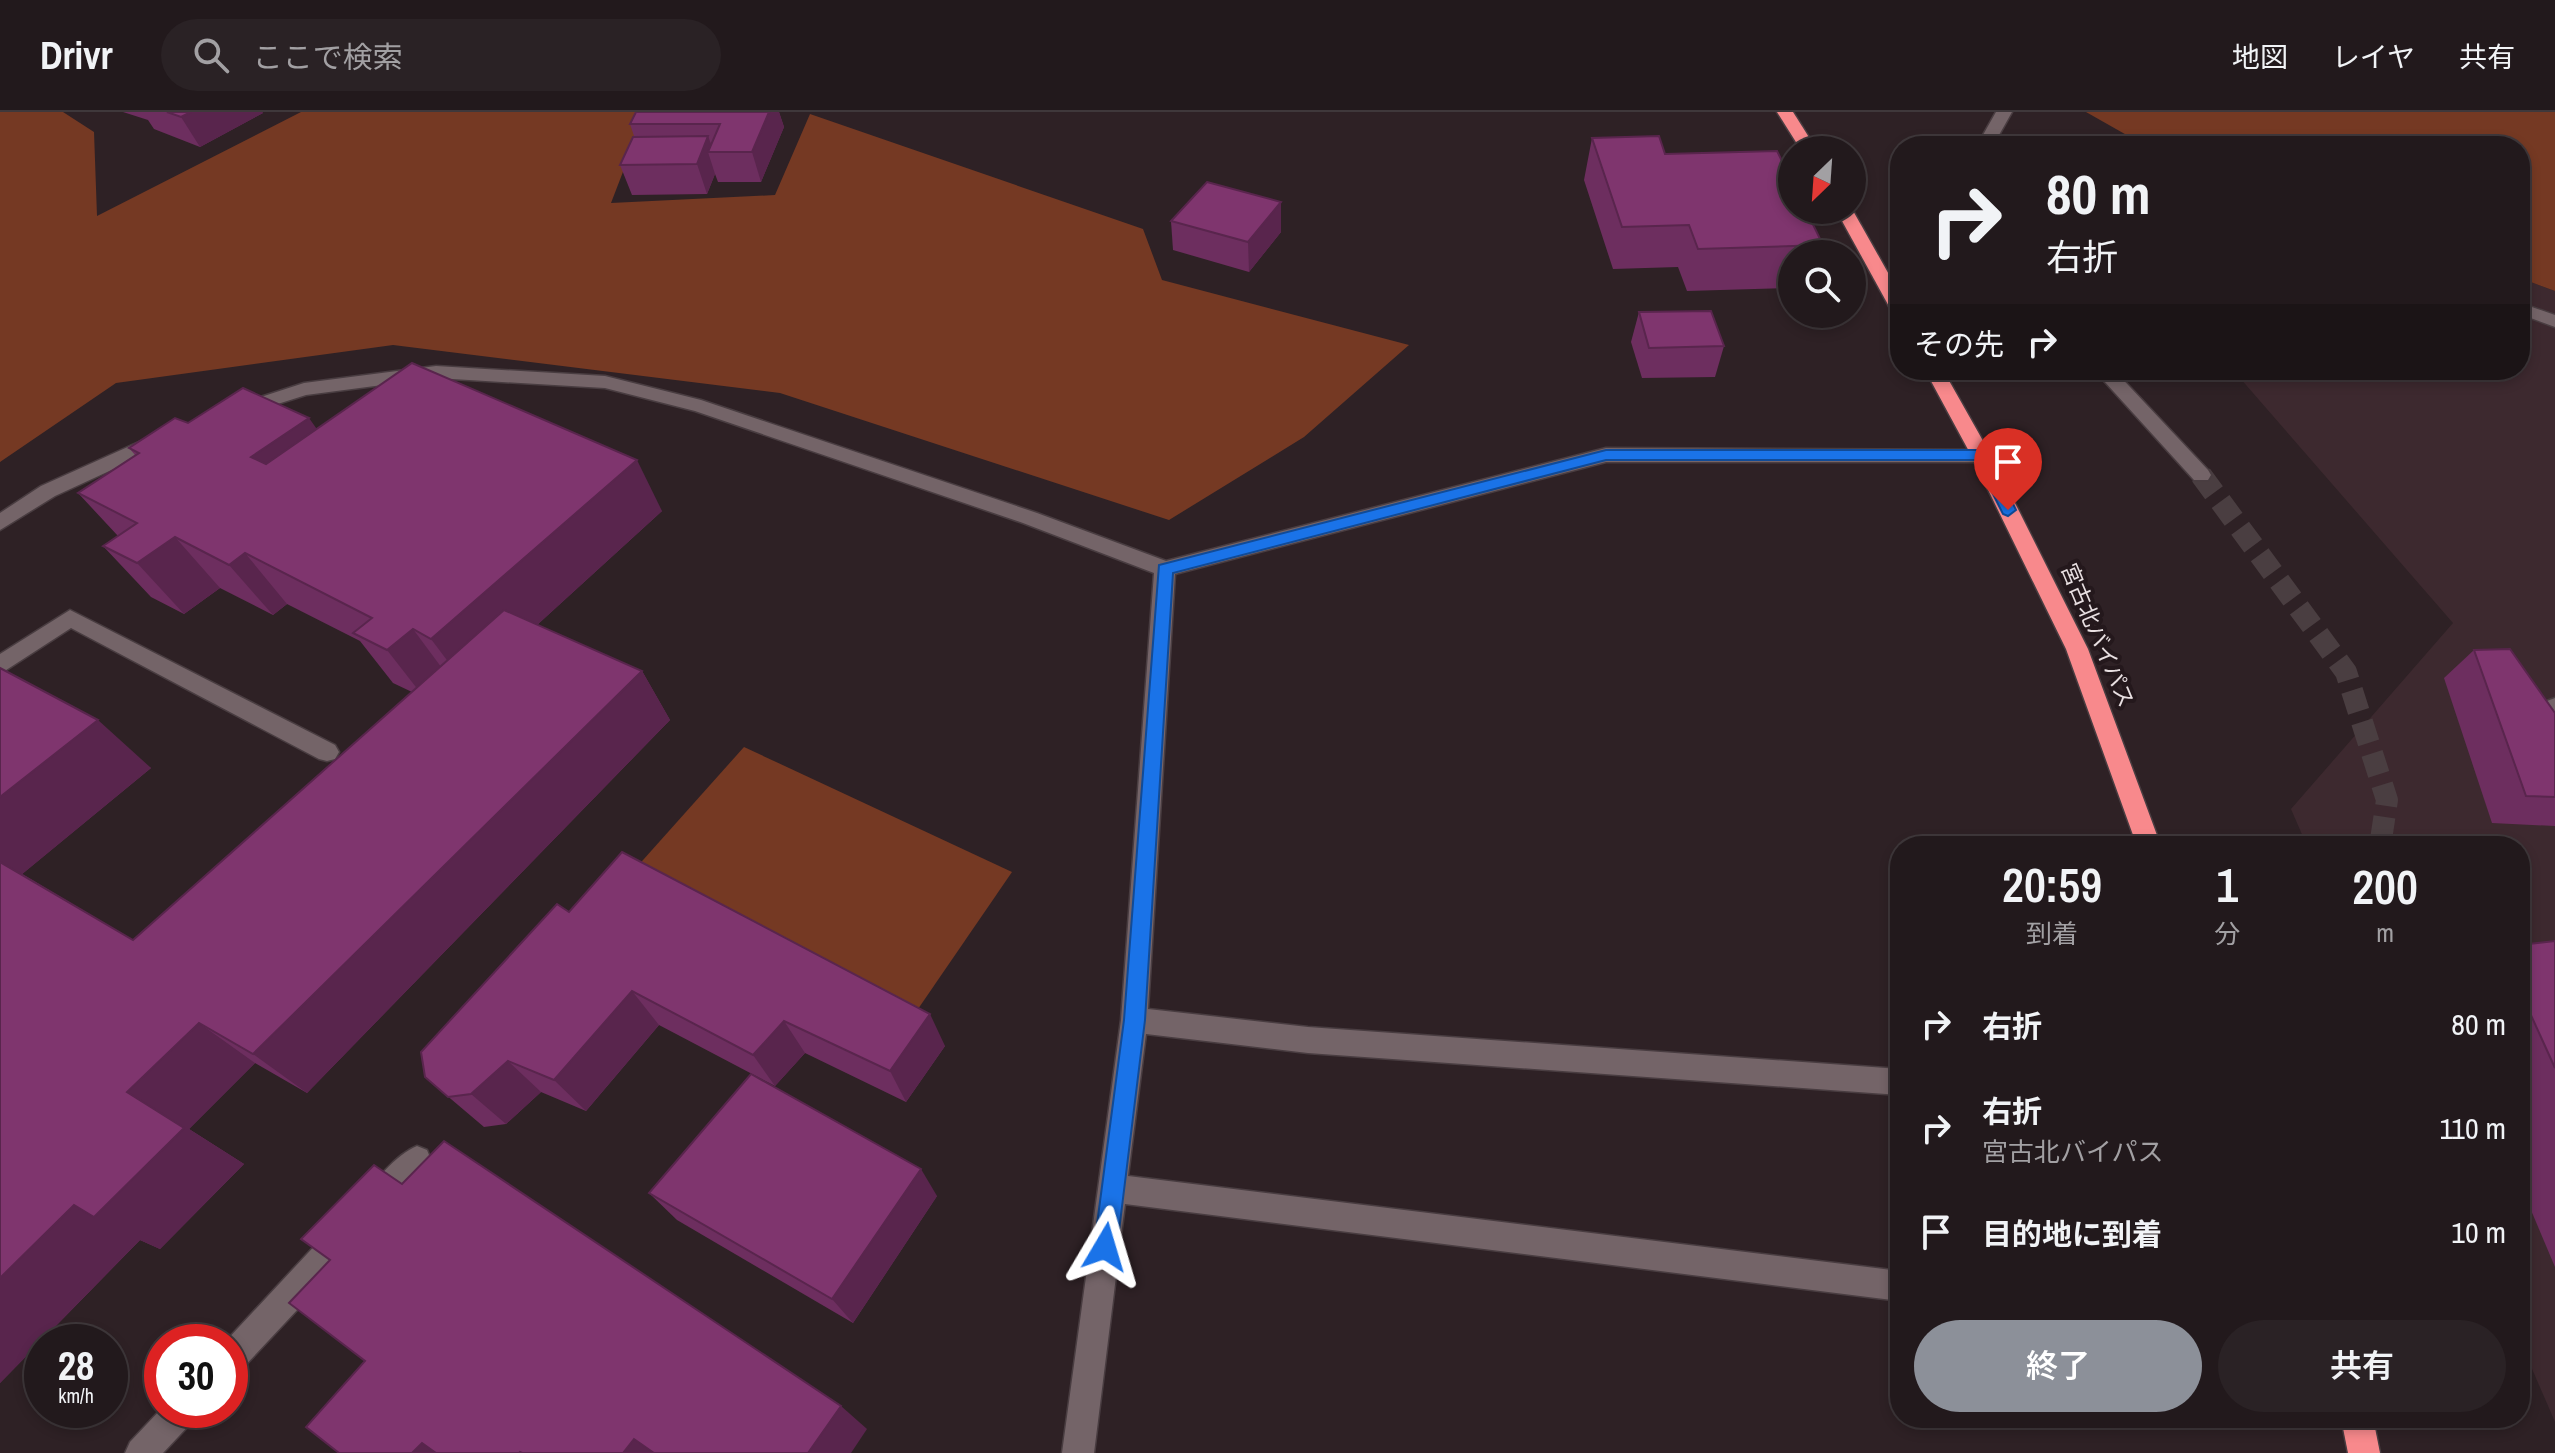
<!DOCTYPE html>
<html lang="ja">
<head>
<meta charset="utf-8">
<style>
  :root { --surface:#22191c; --page:#2a2225; --text:#f1f3f6; --muted:#a2a0a3; --line:#3f383b; --accent:#8c9099 }
  body { margin:0; font-family:"Archivo Narrow","Noto Sans JP",sans-serif; background:var(--page); color:var(--text); height:100vh; display:flex; flex-direction:column; font-size:30px; white-space:nowrap }
  * { box-sizing:border-box; margin:0 }
  p { font-size:26px; color:var(--muted) }
  .icon { flex:none; width:44px; height:44px; fill:none; stroke:currentColor; stroke-width:2; stroke-linecap:round; stroke-linejoin:round }
  .map { position:relative; flex:1; overflow:hidden }
  .details { position:absolute; left:1890px; top:724px; width:640px; height:592px; display:flex; flex-direction:column; background:var(--surface); border-radius:32px; box-shadow:0 4px 12px #0003,0 0 0 2px var(--line) }
  .details>* { flex:none }
  .banner { position:absolute; left:1890px; top:24px; width:640px; height:244px; border-radius:32px; box-shadow:0 4px 12px #0003,0 0 0 2px var(--line); background:#22191c; color:var(--text); overflow:hidden }
  .needle { width:52px; rotate:205deg }
  .controls { position:absolute; left:1778px; top:24px; display:grid; gap:16px }
  .controls a { display:grid; place-items:center; width:88px; height:88px; border-radius:50%; background:var(--surface); box-shadow:0 4px 12px #0003,0 0 0 2px var(--line); font-size:40px }
  .speed { position:absolute; left:24px; top:1212px; display:flex; gap:16px; font-size:40px; font-weight:700; text-align:center }
  .speed>* { display:grid; place-content:center; width:104px; height:104px; border-radius:50%; background:var(--surface); box-shadow:0 4px 12px #0003,0 0 0 2px var(--line); line-height:1 }
  .speed small { font-size:20px; font-weight:400 }
  .speed .limit { border:12px solid #d22; background:#fff; color:#111 }
  .pin { position:absolute; display:grid; place-items:center; width:68px; height:68px; color:#fff; margin:-82px -34px; border-radius:50% 50% 50% 0; rotate:-45deg; box-shadow:0 0 8px #0007 }
  .pin .icon { rotate:45deg }
  .me { position:absolute; width:88px; margin:-44px; rotate:7deg; stroke-linejoin:round; filter:drop-shadow(0 0 6px #0008) }
  .turn { display:flex; align-items:center; gap:28px; height:168px; padding:0 24px; font-size:36px }
  .turn .icon { width:104px; height:104px; stroke-width:2.5 }
  .turn b { display:block; font-size:56px; line-height:68px }
  .then { display:flex; align-items:center; height:76px; padding:0 24px; background:#0003; gap:16px; font-size:30px }
  .eta { display:flex; justify-content:space-evenly; align-items:center; height:136px; text-align:center }
  .eta b { font-size:48px; font-weight:600; line-height:56px }
  .button { display:flex; gap:16px; margin-top:auto; padding:16px 24px }
  .button a { flex:1; height:92px; border-radius:48px; background:var(--accent); color:#fff; font-size:32px; font-weight:600; line-height:92px; text-align:center }
  .button a+a { background:var(--page); color:var(--text) }
  ul { padding:0; list-style:none }
  li { display:flex; align-items:center; gap:24px; height:104px; padding:0 24px }
  li div { flex:1 }
  li b { display:block; font-size:30px }
  li em { font-style:normal }
  header { display:flex; align-items:center; gap:48px; box-sizing:border-box; height:112px; padding:0 40px; background:var(--surface); border-bottom:2px solid var(--line) }
  header strong { font-size:38px }
  nav { display:flex; gap:44px; margin-inline-start:auto; font-size:28px }
  .search { width:560px; height:72px; background:var(--page); display:flex; align-items:center; gap:20px; box-sizing:border-box; padding:0 28px; border-radius:44px; color:var(--muted); font-size:30px }
  .map>svg:first-child { display:block }
  .built { fill:#3d292f }
  .green { fill:#753923 }
  .lines { fill:none; stroke-linecap:round; stroke-linejoin:round }
  .minor-tunnel { stroke:#4a3e41; stroke-width:22; stroke-dasharray:22 11; stroke-linecap:butt }
  .minor-casing { stroke:#493d41; stroke-width:3 }
  .highway-casing { stroke:#493d41; stroke-width:3 }
  .minor { fill:#746468; fill-rule:evenodd }
  .highway { fill:#f8898c; fill-rule:evenodd }
  .wall { fill:#6d2e5f }
  .shaded-wall { fill:#59254d }
  .building { fill:#7f356e; stroke:#59254d; stroke-width:2 }
  .route { fill:#1a73e8; stroke:#114b97; stroke-width:2 }
  .labels { text-anchor:middle; dominant-baseline:central; stroke-width:8; stroke-linejoin:round; paint-order:stroke }
  .street-label { font-size:22px; fill:#e9e0e2; stroke:#24181c }
</style>
</head>
<body>
<header>
<strong>Drivr</strong>
<div class="search"><svg class="icon" aria-label="search" viewBox="0 0 24 24"><circle cx="10" cy="10" r="6"/><path d="M15 15l6 6"/></svg>ここで検索</div>
<nav><a>地図</a><a>レイヤ</a><a>共有</a></nav>
</header>
<div class="map">
<svg width="2555" height="1341" viewBox="0 0 2555 1341">
  <rect width="100%" height="100%" fill="#2e2125"/>
  <!-- built -->
  <polygon class="built" points="2520,166 2555,179 2555,1310 2520,1229 2520,734 2307,734 2291,697 2453,511 2233,258 2520,258"/>
  <!-- green -->
  <g class="green">
    <polygon points="0,0 63,0 94,20 97,104 301,0 646,0 611,91 775,83 810,2 1143,117 1162,168 1409,233 1304,325 1169,408 780,281 393,233 116,271 0,350"/>
    <polygon points="2086,0 2555,0 2555,179 2520,166 2520,34 2146,34"/>
    <polygon points="744,635 1012,760 918,897 635,757"/>
  </g>
  <g class="lines">
    <!-- minor-tunnel -->
    <polyline class="minor-tunnel" points="2201,363 2346,560 2387,688 2380,734"/>
    <defs>
      <g id="minor">
        <polygon points="1996,0 2012,0 1999,23 1998,34 1982,34 1983,23"/>
        <polygon points="2520,191 2555,203 2555,215 2520,202"/>
        <polygon points="436,254 605,264 701,288 1037,401 1166,449 1606,336 1988,338 1991,343 1981,350 1606,350 1175,462 1148,897 1308,915 1900,957 1900,983 1308,941 1146,922 1128,1064 1900,1159 1900,1189 1125,1092 1094,1341 1062,1341 1121,908 1154,461 1023,411 695,299 605,276 436,266 306,283 240,304 230,298 233,294 304,271"/>
        <polygon points="2094,258 2114,258 2208,358 2211,363 2208,368 2194,368"/>
        <polygon points="161,320 171,327 168,332 55,384 0,418 0,401 41,374"/>
        <polygon points="70,498 335,633 339,640 335,647 327,649 319,647 71,516 0,562 0,542"/>
        <polygon points="2555,586 2555,607 2547,604 2543,598 2547,589"/>
        <path d="M417 1034 427 1038 431 1048C423 1068 397 1097 377 1105L367 1101 362 1091C371 1071 397 1042 417 1034Z"/>
        <polygon points="346,1108 357,1112 361,1123 357,1134 241,1258 230,1263 230,1230 225,1230 335,1112"/>
        <polygon points="162,1296 198,1298 193,1309 163,1341 125,1341 130,1330"/>
      </g>
      <g id="highway">
        <polygon points="1777,0 1793,0 1817,38 1801,38"/>
        <polygon points="1852,97 1900,182 1900,203 1891,198 1836,98"/>
        <polygon points="1925,258 1943,258 1991,343 2088,537 2161,734 2137,734 2066,537 1971,343"/>
        <polygon points="2341,1306 2373,1306 2380,1341 2348,1341"/>
      </g>
    </defs>
    <!-- minor casing -->
    <use href="#minor" class="minor-casing"/>
    <!-- highway casing -->
    <use href="#highway" class="highway-casing"/>
    <!-- minor -->
    <use href="#minor" class="minor"/>
    <!-- highway -->
    <use href="#highway" class="highway"/>
  </g>
  <!-- wall -->
  <g class="wall">
    <polygon points="123,0 262,0 263,1 200,35 154,17 148,8"/>
    <polygon points="636,0 779,0 784,15 761,70 718,70 715,62 707,82 632,83 620,53 634,24 630,12"/>
    <polygon points="1592,26 1665,42 1823,133 1820,142 1792,142 1792,176 1687,179 1678,155 1613,157 1584,68"/>
    <polygon points="1171,109 1281,120 1249,160 1173,138"/>
    <polygon points="1639,200 1724,234 1715,265 1642,266 1631,230"/>
    <polygon points="188,311 317,317 662,399 537,513 642,559 670,608 307,981 255,951 189,1017 244,1052 160,1137 140,1128 0,1271 0,556 151,656 22,762 133,828 412,580 393,571 360,529 287,492 273,503 220,476 184,502 151,485 103,434 118,424 78,381 135,343 129,336"/>
    <polygon points="2474,538 2555,601 2555,714 2492,711 2444,566"/>
    <polygon points="569,800 945,934 906,990 805,941 775,974 659,913 586,999 541,980 506,1012 484,1015 425,965"/>
    <polygon points="2555,829 2555,1155 2520,1072 2520,833"/>
    <polygon points="649,1081 937,1084 853,1211 677,1108"/>
  </g>
  <!-- shaded-wall -->
  <g class="shaded-wall">
    <polygon points="191,0 262,0 263,1 200,35 181,5"/>
    <polygon points="769,0 779,0 784,15 761,70 752,40"/>
    <polygon points="708,24 714,40 708,40 715,62 707,82 697,52"/>
    <polygon points="1281,90 1281,120 1249,160 1248,130"/>
    <polygon points="309,306 346,358 291,397 251,345"/>
    <polygon points="637,348 662,399 468,576 431,527"/>
    <polygon points="175,425 220,476 184,502 137,451"/>
    <polygon points="245,441 287,492 273,503 229,453"/>
    <polygon points="413,517 450,567 426,588 387,538"/>
    <polygon points="642,559 670,608 307,981 253,942"/>
    <polygon points="98,608 151,656 15,768 0,756 0,685"/>
    <polygon points="632,879 659,913 586,999 554,968"/>
    <polygon points="930,902 945,934 906,990 890,959"/>
    <polygon points="784,909 805,941 775,974 753,943"/>
    <polygon points="199,911 255,951 189,1017 244,1052 160,1137 140,1128 0,1271 0,1166 127,980"/>
    <polygon points="508,949 541,980 506,1012 471,982"/>
    <polygon points="921,1057 937,1084 853,1211 832,1187"/>
    <polygon points="841,1294 867,1317 851,1341 808,1341"/>
    <polygon points="634,1327 660,1341 623,1341"/>
    <polygon points="422,1331 447,1341 412,1341"/>
  </g>
  <!-- building -->
  <g class="building">
    <polygon points="167,0 191,0 181,5"/>
    <polygon points="636,0 769,0 752,40 708,40 720,12 630,12"/>
    <polygon points="708,24 697,52 620,53 633,25"/>
    <polygon points="1659,24 1665,42 1777,39 1792,69 1792,98 1806,98 1823,133 1698,137 1689,113 1622,115 1592,26"/>
    <polygon points="1207,70 1281,90 1248,130 1171,109"/>
    <polygon points="1711,199 1724,234 1649,236 1639,200"/>
    <polygon points="412,251 637,348 431,527 413,517 387,538 353,521 372,506 245,441 229,453 175,425 137,451 103,434 137,411 78,381 139,341 129,336 175,306 188,311 243,276 309,306 251,345 266,352"/>
    <polygon points="504,498 642,559 253,942 199,911 127,980 184,1016 94,1105 74,1093 0,1166 0,750 133,828"/>
    <polygon points="2510,537 2555,601 2555,685 2526,684 2474,538"/>
    <polygon points="0,556 98,608 0,685"/>
    <polygon points="622,740 930,902 890,959 784,909 753,943 632,879 554,968 508,949 471,982 448,985 425,965 421,940 557,792 569,800"/>
    <polygon points="2555,829 2555,956 2520,879 2520,833"/>
    <polygon points="751,962 921,1057 832,1187 649,1081"/>
    <polygon points="444,1029 841,1294 808,1341 654,1341 634,1327 623,1341 522,1341 520,1340 519,1341 436,1341 422,1331 412,1341 339,1341 306,1315 365,1249 289,1191 330,1148 301,1127 374,1053 402,1072"/>
  </g>
  <!-- route -->
  <polygon class="route" points="1606,338 1981,338 1989,343 2016,398 2008,404 2003,402 1976,348 1606,348 1173,461 1145,908 1117,1135 1113,1143 1105,1146 1097,1143 1094,1135 1124,908 1159,453"/>
  <g class="labels">
    <!-- street labels -->
    <g class="street-label">
      <text transform="translate(2098 523) rotate(67)">宮古北バイパス</text>
    </g>
  </g>
</svg>
<div class="controls">
<a><svg class="needle" viewBox="-14 -14 28 28"><path d="M0-13l5 13h-10z" fill="#e53935"/><path d="M0 13l5-13h-10z" fill="#a2a0a3"/></svg></a>
<a><svg class="icon" aria-label="search" viewBox="0 0 24 24"><circle cx="10" cy="10" r="6"/><path d="M15 15l6 6"/></svg></a>
</div>
<div class="speed"><div>28<small>km/h</small></div><div class="limit">30</div></div>
<div class="pin" style="left:2008px;top:398px;background:#d93025"><svg class="icon" aria-label="arrive" viewBox="0 0 24 24"><path d="M6 21V4h12l-3 4 3 4H6"/></svg></div>
<svg class="me" style="left:1105px;top:1135px" viewBox="-20 -20 40 40"><path d="M0-17L14 15 0 8-14 15z" fill="#1a73e8" stroke="#fff" stroke-width="4"/></svg>
<div class="banner">
<div class="turn"><svg class="icon" aria-label="right" viewBox="0 0 24 24"><path d="M7 20v-9h11M14 6l5 5-5 5"/></svg><div><b>80 m</b>右折</div></div>
<div class="then">その先<svg class="icon" aria-label="right" viewBox="0 0 24 24"><path d="M7 20v-9h11M14 6l5 5-5 5"/></svg></div>
</div>
<section class="details">
<div class="eta">
<div><b>20:59</b><p>到着</p></div>
<div><b>1</b><p>分</p></div>
<div><b>200</b><p>m</p></div>
</div>
<ul>
<li><svg class="icon" aria-label="right" viewBox="0 0 24 24"><path d="M7 20v-9h11M14 6l5 5-5 5"/></svg><div><b>右折</b></div><em>80 m</em></li>
<li><svg class="icon" aria-label="right" viewBox="0 0 24 24"><path d="M7 20v-9h11M14 6l5 5-5 5"/></svg><div><b>右折</b><p>宮古北バイパス</p></div><em>110 m</em></li>
<li><svg class="icon" aria-label="arrive" viewBox="0 0 24 24"><path d="M6 21V4h12l-3 4 3 4H6"/></svg><div><b>目的地に到着</b></div><em>10 m</em></li>
</ul>
<div class="button"><a>終了</a><a>共有</a></div>
</section>
</div>
</body>
</html>
